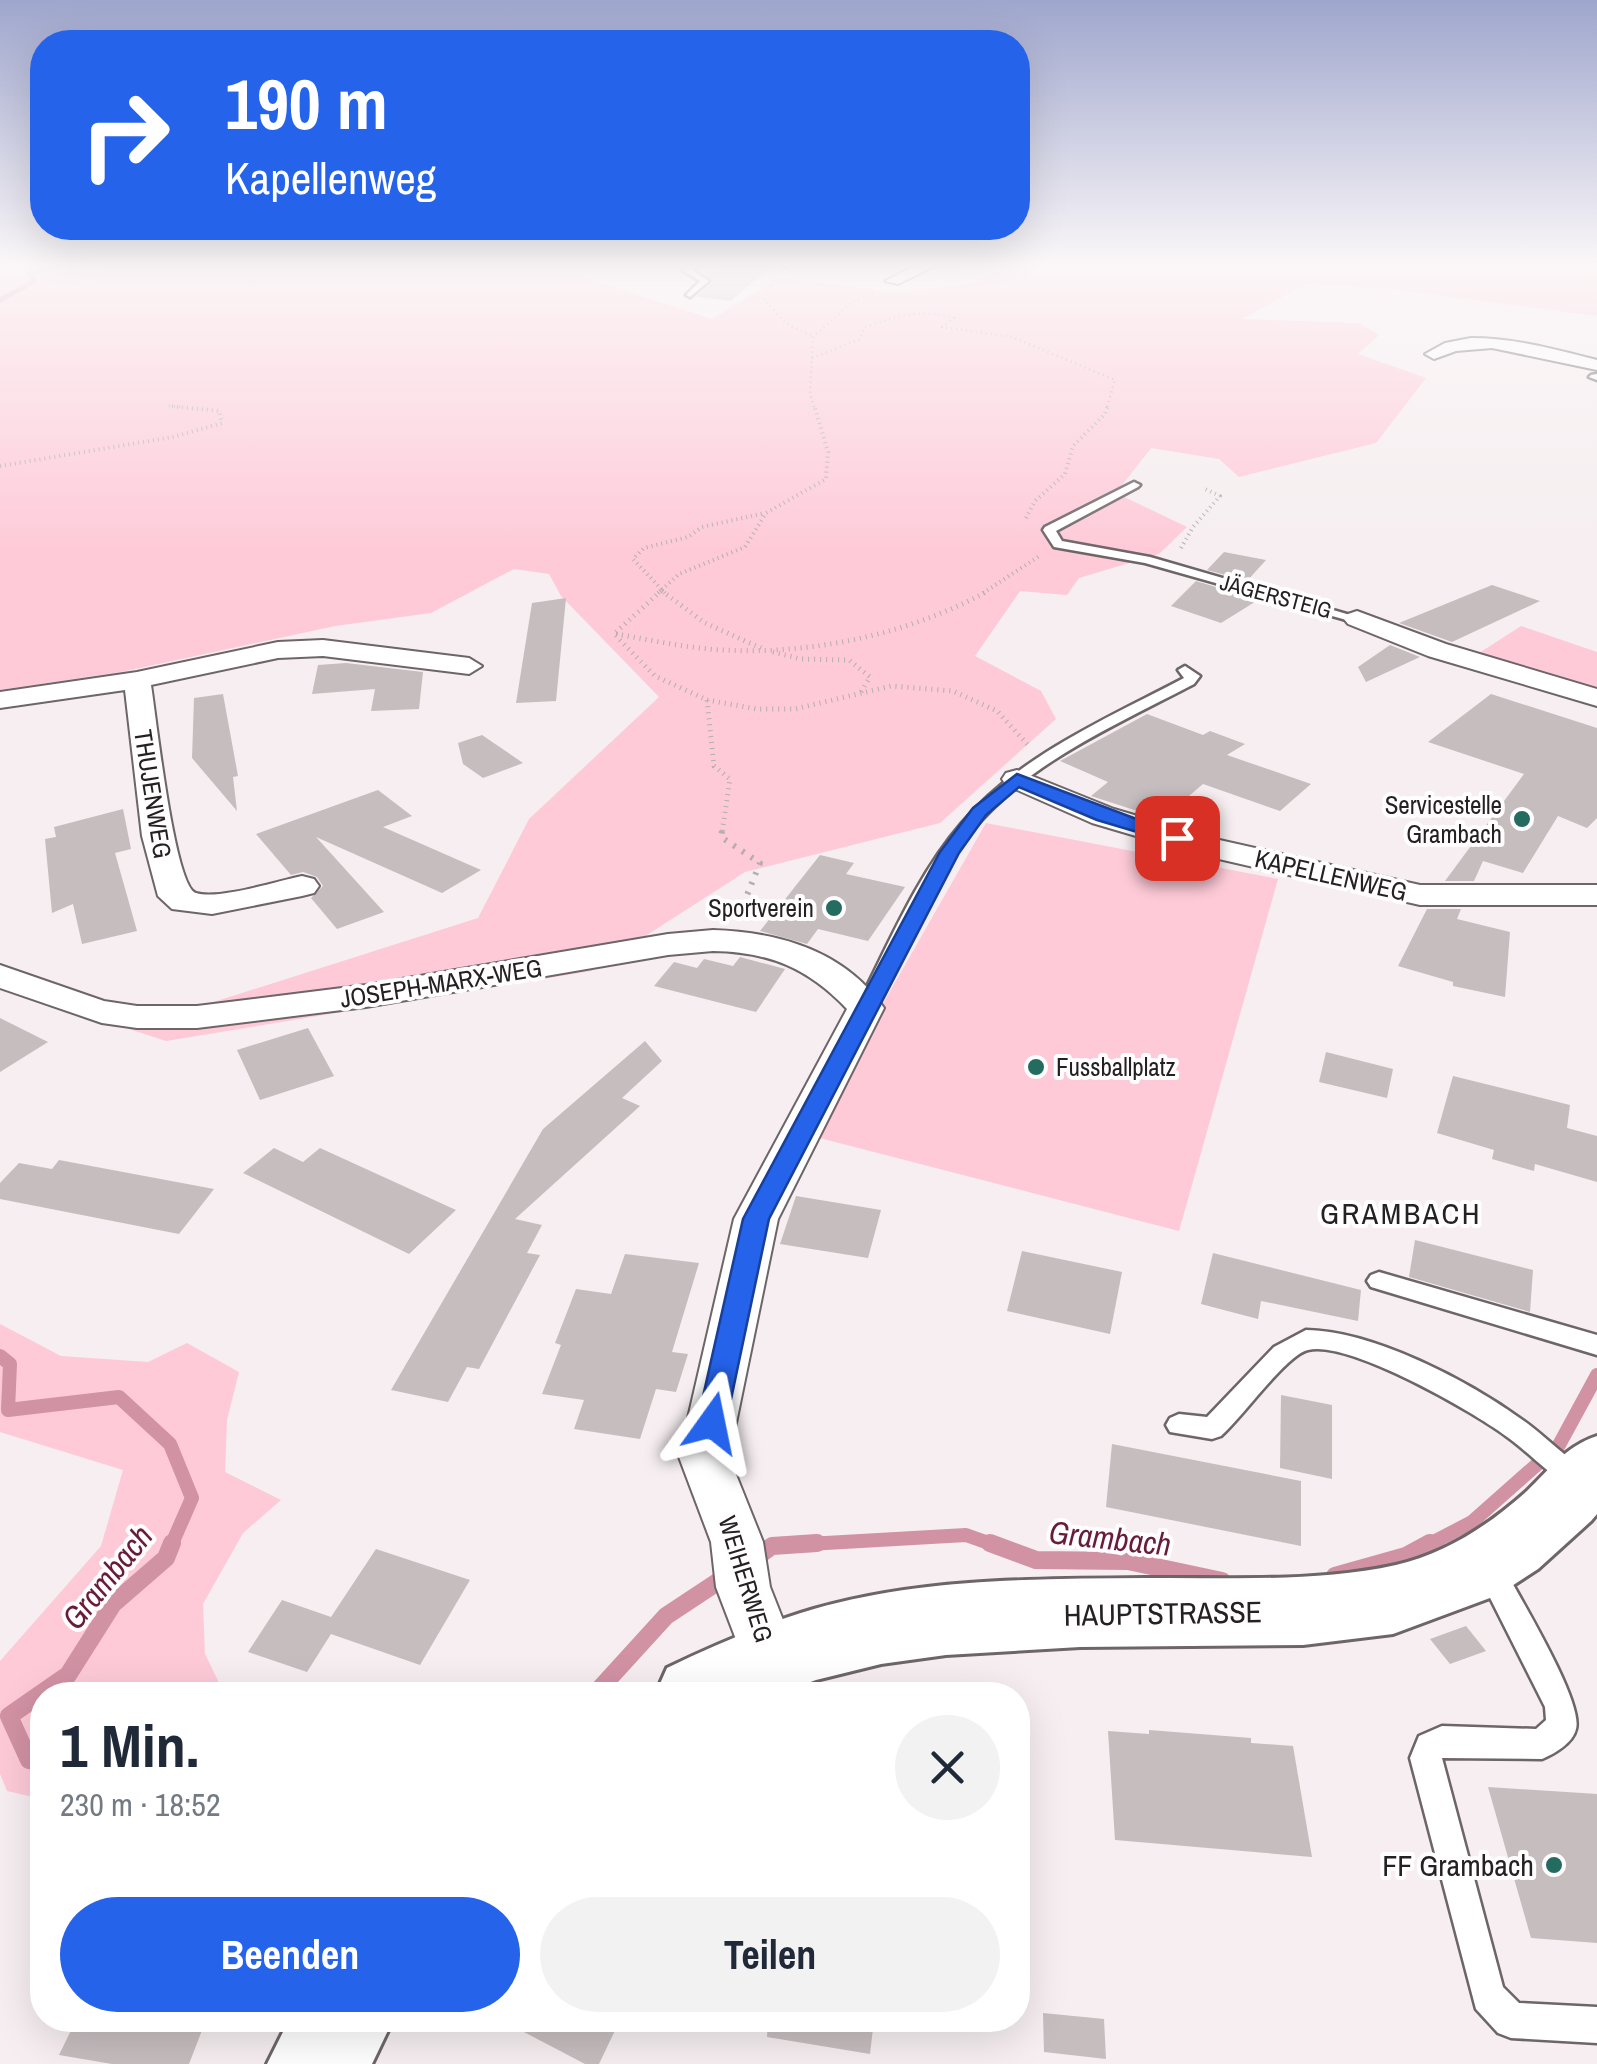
<!DOCTYPE html>
<html lang="de">
<head>
<meta charset="utf-8">
<style>
  :root { --surface:#fff; --page:#f2f2f3; --text:#1f2937; --muted:#747a83; --accent:#2563eb }
  body { margin:0; font-family:"Archivo Narrow",sans-serif; background:var(--page); color:var(--text); height:100vh; display:flex; flex-direction:column; font-size:38px; white-space:nowrap }
  * { box-sizing:border-box; margin:0 }
  p { font-size:32px; color:var(--muted) }
  .icon { flex:none; width:55px; height:55px; fill:none; stroke:currentColor; stroke-width:2; stroke-linecap:round; stroke-linejoin:round }
  .map { position:relative; flex:1; overflow:hidden }
  .side { position:absolute; left:30px; top:1682px; width:1000px; height:350px; display:flex; flex-direction:column; background:var(--surface); border-radius:40px; box-shadow:0 10px 40px #0002 }
  .side>* { flex:none }
  .guide { position:absolute; left:30px; top:30px; width:1000px; height:210px; border-radius:40px; box-shadow:0 10px 40px #0002; background:#2563eb; color:#fff; overflow:hidden }
  .pin { position:absolute; display:grid; place-items:center; width:85px; height:85px; color:#fff; margin:-42px; border-radius:20px; box-shadow:0 5px 15px #0006 }
  .me { position:absolute; width:110px; margin:-55px; rotate:12deg; stroke-linejoin:round; filter:drop-shadow(0 0 8px #0008) }
  .turn { display:flex; align-items:center; gap:35px; height:210px; padding:0 30px; font-size:45px }
  .turn .icon { width:130px; height:130px; stroke-width:2.5 }
  .turn b { display:block; font-size:70px; line-height:85px }
  .round { display:grid; place-items:center; flex:none; width:105px; height:105px; border-radius:52px; background:var(--page) }
  .headline { display:flex; align-items:center; justify-content:space-between; height:170px; padding:0 30px }
  h1 { font-size:60px; font-weight:700; line-height:75px }
  .action { display:flex; gap:20px; margin-top:auto; padding:20px 30px }
  .action a { flex:1; height:115px; border-radius:60px; background:var(--accent); color:#fff; font-size:40px; font-weight:700; line-height:115px; text-align:center }
  .action a+a { background:var(--page); color:var(--text) }
  .map>svg:first-child { display:block }
  .green { fill:#fecad8 }
  .lines { fill:none; stroke-linecap:round; stroke-linejoin:round }
  .stream-far2 { stroke:#d192a4; stroke-width:5 }
  .stream-far1 { stroke:#d192a4; stroke-width:14 }
  .stream { stroke:#d192a4; stroke-width:18 }
  .building { fill:#c6bdbf }
  .service-casing { stroke:#6d6567; stroke-width:5 }
  .minor-casing { stroke:#6d6567; stroke-width:4 }
  .secondary-casing { stroke:#6d6567; stroke-width:6 }
  .path-far3 { stroke:#b4aeaf; stroke-width:2.5; stroke-dasharray:1 4; stroke-linecap:butt }
  .path-far2 { stroke:#b4aeaf; stroke-width:4; stroke-dasharray:1 4; stroke-linecap:butt }
  .path-far1 { stroke:#b4aeaf; stroke-width:5; stroke-dasharray:1 5; stroke-linecap:butt }
  .path { stroke:#b4aeaf; stroke-width:6; stroke-dasharray:2.5 8; stroke-linecap:butt }
  .service { fill:#fff; fill-rule:evenodd }
  .minor { fill:#fff; fill-rule:evenodd }
  .secondary { fill:#fff; fill-rule:evenodd }
  .route { fill:#2563eb; stroke:#184099; stroke-width:2.5 }
  .poi-dot { fill:#246b60; stroke:#fffdfd; stroke-width:4 }
  .labels { text-anchor:middle; dominant-baseline:central; stroke-width:8; stroke-linejoin:round; paint-order:stroke }
  .far-street-label { font-size:22px; fill:#242122; stroke:#fffdfd }
  .street-label { font-size:25px; fill:#242122; stroke:#fffdfd }
  .poi-label { font-size:25px; fill:#242122; stroke:#fffdfd; text-anchor:end }
  .quarter-label { font-size:30px; letter-spacing:2.5px; fill:#242122; stroke:#fffdfd }
  .near-street-label { font-size:30px; fill:#242122; stroke:#fffdfd }
  .near-poi-label { font-size:30px; fill:#242122; stroke:#fffdfd; text-anchor:end }
  .near-water-label { font-size:32px; font-style:italic; fill:#671d3a; stroke:#fffdfd }
</style>
</head>
<body>
<div class="map">
<svg width="1597" height="2064" viewBox="0 0 1597 2064">
  <rect width="100%" height="100%" fill="#f6eef0"/>
  <!-- green -->
  <g class="green">
    <polygon points="0,262 434,262 478,270 515,262 538,262 712,319 780,277 889,292 967,285 1016,262 1597,262 1597,316 1398,290 1306,284 1242,319 1358,323 1379,335 1358,354 1426,378 1376,443 1239,477 1219,459 1151,448 1116,493 1187,527 1159,554 1079,578 1067,595 1020,591 975,656 1041,691 1056,719 940,823 745,872 591,971 166,1041 129,1029 478,918 529,819 659,697 561,596 549,574 514,569 431,613 335,626 121,672 0,690"/>
    <polygon points="1521,626 1597,652 1597,694 1473,657"/>
    <polygon points="986,823 1278,879 1179,1231 808,1135"/>
    <polygon points="0,1324 61,1356 148,1362 187,1343 239,1372 227,1420 225,1472 281,1500 243,1533 203,1604 205,1654 225,1695 42,1695 42,1799 7,1791 0,1774 0,1661 101,1546 123,1470 0,1432"/>
  </g>
  <g class="lines">
    <!-- stream-far2 -->
    <polyline class="stream-far2" points="0,300 34,281 29,274 65,262"/>
    <!-- stream-far1 -->
    <g class="stream-far1">
      <polyline points="0,1356 10,1364 8,1410 119,1397 170,1444 192,1498 171,1546"/>
      <polyline points="773,1546 966,1535 997,1546"/>
      <polyline points="1426,1546 1472,1522 1559,1445 1597,1375"/>
    </g>
    <!-- stream -->
    <g class="stream">
      <polyline points="990,1543 1036,1560 1128,1561 1222,1581"/>
      <polyline points="752,1560 772,1546 817,1543"/>
      <polyline points="1335,1576 1406,1556 1430,1543"/>
      <polyline points="594,1695 666,1616 728,1575"/>
      <polyline points="42,1763 29,1760 9,1716 68,1675 113,1604 166,1558 172,1543"/>
    </g>
  </g>
  <!-- building -->
  <g class="building">
    <polygon points="729,262 776,262 731,301 696,297 711,284 706,274"/>
    <polygon points="1224,552 1266,560 1247,581 1207,570"/>
    <polygon points="1196,581 1236,593 1258,600 1221,623 1171,606"/>
    <polygon points="1492,585 1540,601 1452,642 1399,623"/>
    <polygon points="566,598 556,701 516,703 532,603"/>
    <polygon points="1390,645 1420,657 1366,682 1358,667"/>
    <polygon points="346,663 423,672 419,709 371,711 375,689 312,694 318,665"/>
    <polygon points="223,694 238,776 233,777 237,811 192,758 194,698"/>
    <polygon points="1491,694 1597,728 1597,818 1587,828 1558,816 1523,873 1483,861 1474,881 1445,881 1524,774 1428,742"/>
    <polygon points="1147,714 1203,735 1210,731 1245,744 1227,755 1311,784 1280,811 1203,784 1162,819 1091,796 1108,782 1060,761"/>
    <polygon points="482,735 523,763 483,778 463,764 458,743"/>
    <polygon points="378,790 412,816 383,827 481,870 442,893 316,837 384,912 337,929 311,898 323,886 317,877 303,872 291,875 256,834"/>
    <polygon points="123,809 131,849 115,853 137,931 82,944 73,904 52,913 45,839 56,837 54,827"/>
    <polygon points="820,855 854,863 846,874 905,887 868,941 818,929 807,944 760,931"/>
    <polygon points="1427,909 1461,909 1457,919 1510,932 1505,997 1453,986 1453,982 1398,966"/>
    <polygon points="740,957 785,969 756,1012 654,986 674,962 697,968 704,959 733,966"/>
    <polygon points="0,1018 48,1042 0,1072"/>
    <polygon points="308,1028 334,1076 260,1100 237,1050"/>
    <polygon points="645,1041 662,1061 622,1098 640,1106 515,1219 542,1225 527,1253 540,1255 479,1369 467,1367 448,1402 391,1390 543,1129"/>
    <polygon points="1326,1052 1393,1069 1387,1098 1319,1082"/>
    <polygon points="1453,1076 1570,1105 1567,1128 1597,1136 1597,1182 1535,1164 1534,1171 1492,1159 1494,1150 1437,1133"/>
    <polygon points="274,1148 303,1162 320,1148 456,1210 409,1254 243,1173"/>
    <polygon points="59,1160 214,1189 179,1234 0,1199 0,1183 19,1163 52,1169"/>
    <polygon points="796,1196 881,1210 868,1258 780,1244"/>
    <polygon points="1415,1240 1533,1270 1530,1312 1409,1277"/>
    <polygon points="1022,1251 1122,1272 1110,1334 1007,1311"/>
    <polygon points="1213,1253 1361,1290 1358,1321 1261,1301 1258,1319 1201,1304"/>
    <polygon points="625,1254 699,1263 672,1352 688,1354 676,1392 656,1389 640,1439 574,1429 584,1400 542,1394 561,1345 555,1343 576,1289 611,1294"/>
    <polygon points="1281,1395 1332,1405 1332,1479 1280,1468"/>
    <polygon points="1112,1444 1301,1481 1301,1546 1106,1507"/>
    <polygon points="376,1549 470,1580 420,1665 331,1634 307,1672 248,1652 282,1600 331,1617"/>
    <polygon points="1466,1626 1486,1651 1450,1664 1430,1639"/>
    <polygon points="1149,1730 1251,1738 1251,1743 1293,1746 1312,1857 1115,1840 1108,1731 1149,1734"/>
    <polygon points="1488,1787 1597,1794 1597,1943 1531,1938"/>
    <polygon points="1043,2013 1104,2019 1106,2059 1044,2052"/>
    <polygon points="76,2020 206,2020 189,2064 112,2064 59,2055"/>
    <polygon points="501,2020 620,2020 599,2064 585,2064"/>
    <polygon points="768,2020 874,2020 870,2054 767,2037"/>
  </g>
  <g class="lines">
    <defs>
      <g id="service">
        <polygon points="696,262 707,262 692,270 709,281 690,297 686,295 700,281 682,270"/>
        <polygon points="784,262 793,262 786,267 782,265"/>
        <polygon points="1597,374 1597,380 1589,377 1591,375"/>
        <polygon points="1134,482 1140,485 1138,487 1056,531 1062,541 1150,557 1364,619 1357,623 1145,563 1054,547 1043,530 1045,527"/>
        <path d="M1185 666 1200 676 1194 684C1116 725 1028 762 971 832 930 884 905 949 876 1008L866 1014 859 1012 856 1008C888 946 916 876 962 823 1020 755 1106 719 1184 678L1178 670Z"/>
        <polygon points="1379,1272 1597,1335 1597,1355 1371,1287 1367,1281 1371,1275"/>
        <path d="M1306 1330C1374 1331 1469 1381 1524 1421 1548 1438 1570 1463 1597 1476V1500C1563 1489 1538 1460 1510 1439 1476 1413 1349 1340 1308 1350 1286 1355 1242 1418 1221 1436L1212 1439 1170 1432 1166 1425 1170 1418 1179 1414 1207 1417 1274 1347Z"/>
        <path d="M1489 1555 1499 1559C1515 1590 1584 1701 1576 1729 1573 1743 1554 1754 1542 1759L1442 1758 1503 1987 1519 2003 1597 2007V2043L1511 2038 1498 2033 1476 2009 1410 1758 1419 1736 1442 1726 1536 1729 1546 1720 1545 1707 1475 1568 1479 1559Z"/>
      </g>
      <g id="minor">
        <polygon points="923,262 943,262 898,284 885,281"/>
        <path d="M1471 338C1514 338 1555 349 1597 360V370L1492 348 1456 351 1434 359 1425 354 1445 343Z"/>
        <polygon points="1357,611 1446,644 1597,689 1597,706 1428,656 1348,624 1344,619 1348,614"/>
        <path d="M323 640 469 658 482 666 469 674 323 656 278 658 151 685C156 715 174 886 196 893 219 900 277 881 302 876L314 879 319 886 314 893 302 896 212 914 172 909 158 896 142 836 125 690 0 708V692L137 672 278 642Z"/>
        <polygon points="1017,770 1114,809 1215,839 1420,885 1597,885 1597,905 1420,905 1197,854 1092,823 1006,785 1002,779 1006,773"/>
        <path d="M713 930C779 932 845 951 884 1008L778 1219 729 1457 763 1542 770 1587 798 1658 790 1676 770 1684 750 1676 716 1587 711 1542 679 1457 734 1219 847 1009C808 968 769 952 713 951L668 955 366 1007 197 1028H137L102 1023 0 988V965L104 1001 137 1006H197L366 985 668 934Z"/>
      </g>
      <g id="secondary">
        <path d="M1597 1436V1514L1591 1521 1538 1569 1498 1595 1393 1634 1303 1645 1080 1647 946 1655 881 1664 816 1680 775 1695H655L667 1668C715 1645 763 1624 814 1609 921 1578 1036 1579 1146 1578 1229 1577 1315 1583 1396 1565 1447 1553 1489 1525 1527 1491 1550 1469 1566 1446 1597 1436Z"/>
        <polygon points="289,2020 393,2020 372,2064 267,2064"/>
      </g>
    </defs>
    <!-- service casing -->
    <use href="#service" class="service-casing"/>
    <!-- minor casing -->
    <use href="#minor" class="minor-casing"/>
    <!-- secondary casing -->
    <use href="#secondary" class="secondary-casing"/>
    <!-- path-far3 -->
    <g class="path-far3">
      <polyline points="775,276 764,300 786,323 813,337"/>
      <path d="M812 358 860 339 865 327C894 317 924 308 954 318L942 327 1012 337 1115 380 1107 407"/>
      <polyline points="169,406 181,407"/>
      <polyline points="814,407 810,393 813,337 851,303 874,291"/>
    </g>
    <!-- path-far2 -->
    <g class="path-far2">
      <polyline points="0,466 173,437 222,423 219,411 169,406"/>
      <polyline points="1026,518 1035,501 1065,474 1073,446 1105,414 1108,405"/>
      <polyline points="1181,548 1193,527 1220,496 1205,489"/>
      <polyline points="658,593 679,574 745,547 766,513 826,479 828,452 814,405"/>
      <polyline points="665,593 633,559 644,548 688,537 702,527 765,513"/>
      <polyline points="983,593 1041,555"/>
    </g>
    <!-- path-far1 -->
    <g class="path-far1">
      <polyline points="661,591 614,634 655,676 707,700 714,766 730,779 722,833"/>
      <polyline points="662,591 705,623 761,648"/>
      <path d="M616 634C651 640 686 648 722 650 812 655 909 634 988 591"/>
      <polyline points="773,652 801,659 849,660 870,677 861,692"/>
      <polyline points="707,700 757,709 795,709 891,686 953,691 997,711 1028,745"/>
    </g>
    <!-- path -->
    <polyline class="path" points="722,831 721,837 760,863 738,917"/>
    <!-- service -->
    <use href="#service" class="service"/>
    <!-- minor -->
    <use href="#minor" class="minor"/>
    <!-- secondary -->
    <use href="#secondary" class="secondary"/>
  </g>
  <!-- sky -->
  <linearGradient id="sky" x2="0" y2="1"><stop stop-color="#9fa6cd"/><stop offset="0.48" stop-color="#fbf7f8"/><stop offset="1" stop-color="#fbf7f8" stop-opacity="0"/></linearGradient>
  <rect width="1597" height="551" fill="url(#sky)"/>
  <!-- route -->
  <polygon class="route" points="1017,774 1187,838 1177,844 1097,820 1019,787 986,815 959,853 769,1219 726,1423 722,1431 712,1435 701,1431 697,1423 743,1219 940,852 973,808"/>
  <!-- markers -->
  <g class="poi-dot">
    <circle cx="1522" cy="819" r="10"/>
    <circle cx="834" cy="908" r="10"/>
    <circle cx="1036" cy="1067" r="10"/>
    <circle cx="1554" cy="1865" r="10"/>
  </g>
  <g class="labels">
    <!-- far-street labels -->
    <g class="far-street-label">
      <text transform="translate(1276 596) rotate(15)">JÄGERSTEIG</text>
    </g>
    <!-- street labels -->
    <g class="street-label">
      <text transform="translate(153 794) rotate(81)">THUJENWEG</text>
      <text transform="translate(1331 875) rotate(13)">KAPELLENWEG</text>
      <text transform="translate(441 983) rotate(-9)">JOSEPH-MARX-WEG</text>
      <text transform="translate(746 1579) rotate(73)">WEIHERWEG</text>
    </g>
    <!-- poi labels -->
    <g class="poi-label">
      <text x="1502" y="805">Servicestelle<tspan x="1502" dy="29">Grambach</tspan></text>
      <text x="814" y="908">Sportverein</text>
      <text x="1056" y="1067" text-anchor="start">Fussballplatz</text>
    </g>
    <!-- quarter labels -->
    <g class="quarter-label">
      <text x="1401" y="1213">GRAMBACH</text>
    </g>
    <!-- near-street labels -->
    <g class="near-street-label">
      <text transform="translate(1163 1613) rotate(-1)">HAUPTSTRASSE</text>
    </g>
    <!-- near-poi labels -->
    <g class="near-poi-label">
      <text x="1534" y="1865">FF Grambach</text>
    </g>
    <!-- near-water labels -->
    <g class="near-water-label">
      <text transform="translate(1110 1538) rotate(6)">Grambach</text>
      <text transform="translate(107 1577) rotate(-51)">Grambach</text>
    </g>
  </g>
</svg>
<div class="pin" style="left:1177px;top:838px;background:#d93025"><svg class="icon" aria-label="arrive" viewBox="0 0 24 24"><path d="M6 21V4h12l-3 4 3 4H6"/></svg></div>
<svg class="me" style="left:712px;top:1423px" viewBox="-20 -20 40 40"><path d="M0-17L14 15 0 8-14 15z" fill="#2563eb" stroke="#fff" stroke-width="4"/></svg>
<div class="guide">
<div class="turn"><svg class="icon" aria-label="right" viewBox="0 0 24 24"><path d="M7 20v-9h11M14 6l5 5-5 5"/></svg><div><b>190 m</b>Kapellenweg</div></div>
</div>
<section class="side">
<div class="headline"><div><h1>1 Min.</h1><p>230 m · 18:52</p></div><a class="round"><svg class="icon" aria-label="close" viewBox="0 0 24 24"><path d="M6 6l12 12M18 6L6 18"/></svg></a></div>
<div class="action"><a>Beenden</a><a>Teilen</a></div>
</section>
</div>
</body>
</html>
